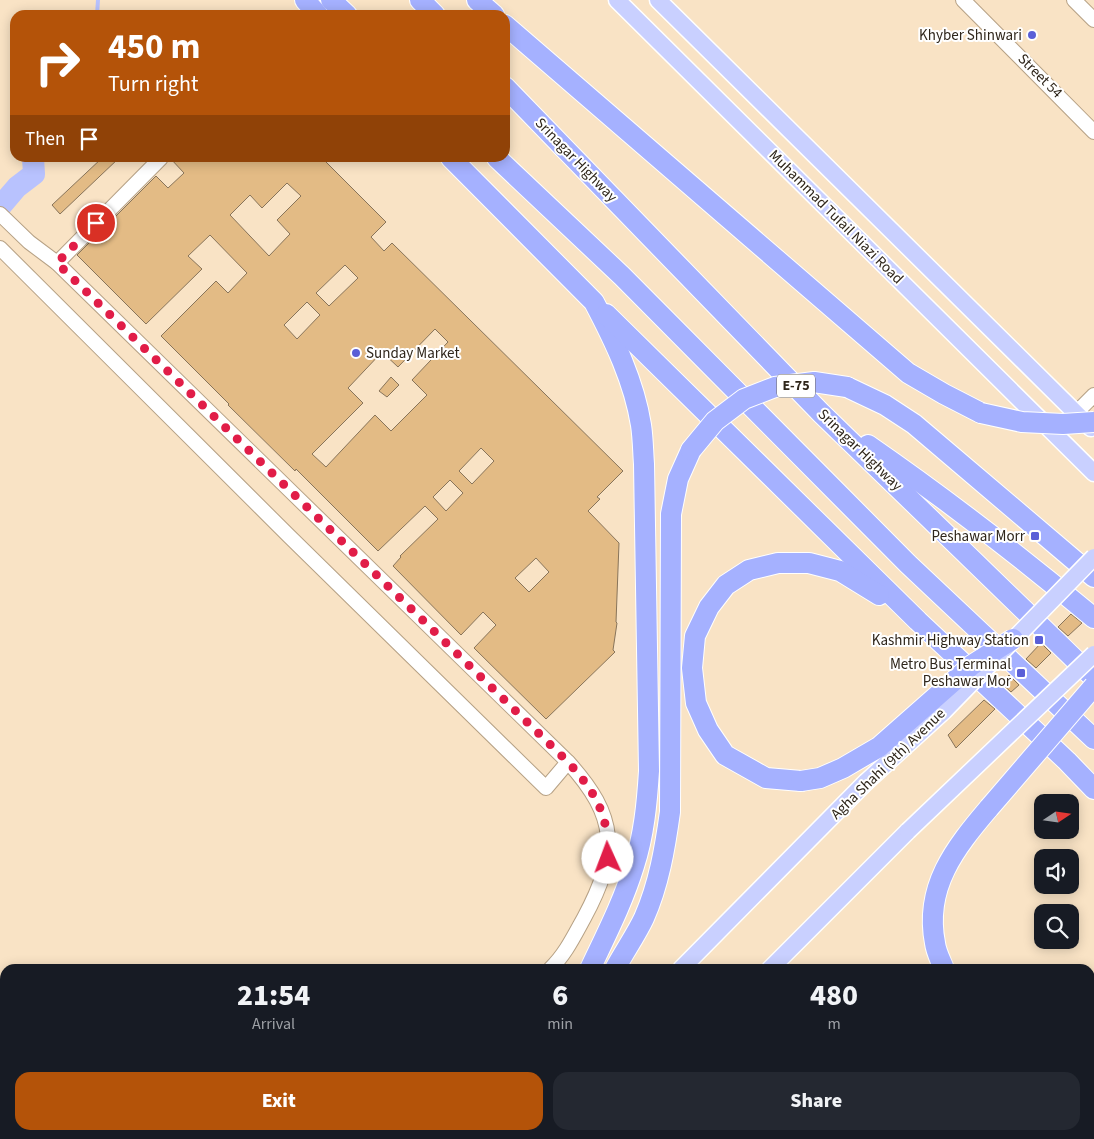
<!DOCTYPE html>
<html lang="en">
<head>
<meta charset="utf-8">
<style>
  :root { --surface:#171b24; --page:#242831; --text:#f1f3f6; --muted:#9ea1a6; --accent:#b45309 }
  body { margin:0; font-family:"Source Sans 3",sans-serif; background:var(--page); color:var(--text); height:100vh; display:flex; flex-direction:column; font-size:19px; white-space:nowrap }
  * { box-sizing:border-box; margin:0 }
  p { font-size:16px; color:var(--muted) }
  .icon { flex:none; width:28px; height:28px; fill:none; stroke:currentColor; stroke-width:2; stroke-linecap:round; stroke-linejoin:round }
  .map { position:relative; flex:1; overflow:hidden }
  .side { position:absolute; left:0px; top:964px; width:1095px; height:176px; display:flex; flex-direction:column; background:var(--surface); border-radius:15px 15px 0 0; box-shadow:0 2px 12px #0003 }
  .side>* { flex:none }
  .guide { position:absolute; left:10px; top:10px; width:500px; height:152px; border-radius:15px; box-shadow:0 2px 12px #0003; background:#b45309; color:#fff; overflow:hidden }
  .needle { width:32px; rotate:77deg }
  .fabs { position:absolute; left:1034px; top:794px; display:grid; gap:10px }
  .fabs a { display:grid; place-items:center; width:45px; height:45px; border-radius:10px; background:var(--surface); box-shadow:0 2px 12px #0003; font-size:25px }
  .pin { position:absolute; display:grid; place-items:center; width:42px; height:42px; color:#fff; margin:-21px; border:2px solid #fff; border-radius:50%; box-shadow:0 1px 5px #0007 }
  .me { position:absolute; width:55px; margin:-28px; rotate:358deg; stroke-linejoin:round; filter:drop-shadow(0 0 4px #0008) }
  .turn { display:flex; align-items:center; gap:18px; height:105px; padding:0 15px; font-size:22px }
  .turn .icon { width:65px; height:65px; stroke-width:2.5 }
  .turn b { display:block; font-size:35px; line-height:42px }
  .then { display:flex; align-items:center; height:48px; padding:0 15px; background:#0003; gap:10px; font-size:19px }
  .eta { display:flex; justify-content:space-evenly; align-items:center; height:85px; text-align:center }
  .eta b { font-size:30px; font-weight:800; line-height:35px }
  .button { display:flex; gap:10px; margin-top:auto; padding:10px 15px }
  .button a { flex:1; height:58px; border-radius:15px; background:var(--accent); color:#fff; font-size:20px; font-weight:800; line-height:58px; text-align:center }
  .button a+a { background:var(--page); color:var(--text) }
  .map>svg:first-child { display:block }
  .green { fill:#d6bb97 }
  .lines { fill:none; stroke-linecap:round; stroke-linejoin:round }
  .stream { stroke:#b8c2fe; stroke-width:4 }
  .river { stroke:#b8c2fe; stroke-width:22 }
  .building { fill:#e3bb85; stroke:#88745a; fill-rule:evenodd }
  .minor-casing { stroke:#b6a185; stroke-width:16 }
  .major-casing { stroke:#fff; stroke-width:19 }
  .highway-casing { stroke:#fff; stroke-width:22 }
  .minor { stroke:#fff; stroke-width:14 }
  .major { stroke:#c9d0ff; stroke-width:16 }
  .highway { stroke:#a5b1ff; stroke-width:20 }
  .major-bridge-casing { stroke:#fff; stroke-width:19; stroke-linecap:butt }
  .highway-bridge-casing { stroke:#fff; stroke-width:22; stroke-linecap:butt }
  .major-bridge { stroke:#c9d0ff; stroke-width:16 }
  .highway-bridge { stroke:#a5b1ff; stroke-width:20 }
  .route { stroke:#e11d48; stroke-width:9; stroke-dasharray:0 16.2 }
  .poi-dot { fill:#5a5fd7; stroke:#fff; stroke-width:2 }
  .labels { text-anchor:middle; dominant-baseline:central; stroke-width:4; stroke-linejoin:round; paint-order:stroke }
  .shield { fill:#fff; stroke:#6d675f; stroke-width:1 }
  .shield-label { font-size:14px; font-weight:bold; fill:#2f261b }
  .poi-label { font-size:15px; fill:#2f261b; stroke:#fff; text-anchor:end }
  .street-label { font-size:15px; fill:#2f261b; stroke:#fff }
</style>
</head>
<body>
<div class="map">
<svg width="1094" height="1139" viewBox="0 0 1094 1139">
  <rect width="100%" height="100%" fill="#f9e3c5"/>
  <!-- green -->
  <polygon class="green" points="941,1135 993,1135 1008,1139 945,1139"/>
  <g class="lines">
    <!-- stream -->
    <polyline class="stream" points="97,15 98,0"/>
    <!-- river -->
    <polyline class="river" points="0,207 17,187 34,174 33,158"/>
  </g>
  <!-- building -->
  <g class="building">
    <polygon points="102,158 119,158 60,214 52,205"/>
    <path d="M170 158H322L386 222 371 237 384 251 392 243 623 471 597 497 600 499 588 511 619 543 616 622 617 623 613 650 615 652 546 719 474 648 496 625 483 612 461 635 393 566 401 557 400 556 438 519 425 506 378 551 296 469 295 471 228 405 229 404 161 336 216 281 228 293 247 273 210 235 188 256 202 269 146 324 77 255 156 176 168 188 184 173ZM287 183 301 196 277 220 290 234 269 256 230 215 250 195 262 208ZM345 265 358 278 329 306 316 293ZM307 302 320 315 297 339 284 325ZM435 329 448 342 412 380 427 395 391 431 375 415 326 467 312 454 363 403 348 388 382 352 398 367ZM481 448 494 461 472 484 459 471ZM450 480 463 493 446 511 433 497ZM536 558 549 572 529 592 515 578Z"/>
    <polygon points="391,377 399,385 387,397 379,391"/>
    <polygon points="1071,614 1082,623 1068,636 1058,627"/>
    <polygon points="1041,643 1051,653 1036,668 1026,659"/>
    <polygon points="1009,675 1019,685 1011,692 1001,683"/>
    <polygon points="984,700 995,709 956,748 948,735"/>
  </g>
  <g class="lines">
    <defs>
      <g id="minor">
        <polyline points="963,0 1094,132"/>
        <polyline points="1074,0 1094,20"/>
        <path d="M0 214 29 242 57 263 568 762C618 817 619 853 584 918 574 936 565 955 550 969"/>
        <polyline points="0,248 289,536 546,788 568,762"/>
        <polyline points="57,263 161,158"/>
        <polyline points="1070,419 1094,395"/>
        <polyline points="924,1135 928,1139"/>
        <polyline points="353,1139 357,1135"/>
        <polyline points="388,1139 392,1135"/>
        <polyline points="752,1139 756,1135"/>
      </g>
      <g id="major">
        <polyline points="617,0 1094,473"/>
        <polyline points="658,0 1091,428"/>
        <polyline points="681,969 866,782"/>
        <polyline points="770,969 908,831"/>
        <polyline points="511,1139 515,1135"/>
        <polyline points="604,1139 608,1135"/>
      </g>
      <g id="highway">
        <polyline points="305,0 318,15"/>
        <polyline points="331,0 347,15"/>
        <polyline points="420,0 435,15"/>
        <polyline points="477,0 494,15"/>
        <polyline points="505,25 908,373 944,394 981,413"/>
        <polyline points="505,87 821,413 1094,678"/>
        <path d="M451 158 594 302C614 340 634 381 641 425 643 438 643 451 644 464L649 771C647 803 644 835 634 866 623 902 606 935 590 969"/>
        <polyline points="497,158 622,276 908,564 1094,739"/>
        <polyline points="606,314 918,621 1067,761 1094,789"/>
        <polyline points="847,387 885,405 914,424 1094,577"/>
        <path d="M868 445C946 499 1021 557 1094 618"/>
        <polyline points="801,781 766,778 725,755 708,730 696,703 692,668 695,636 709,607 726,585 749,570 778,563 809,563 840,571 879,595"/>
        <path d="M615 969C624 952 636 935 644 918 659 884 665 848 670 812L671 514 678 479 691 450"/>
        <path d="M944 969C941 961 936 952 935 943 924 887 955 848 989 808"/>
        <polyline points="1090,1025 1094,1022"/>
        <polyline points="1090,1074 1094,1074"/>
        <polyline points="1090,1104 1094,1106"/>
        <polyline points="466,1139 470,1135"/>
        <polyline points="636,1139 640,1135"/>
      </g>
    </defs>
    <!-- minor casing -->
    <use href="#minor" class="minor-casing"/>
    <!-- major casing -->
    <use href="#major" class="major-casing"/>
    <!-- highway casing -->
    <use href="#highway" class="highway-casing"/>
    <!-- minor -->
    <use href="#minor" class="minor"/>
    <!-- major -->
    <use href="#major" class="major"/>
    <!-- highway -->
    <use href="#highway" class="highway"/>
    <defs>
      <g id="major-bridge">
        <polyline points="866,782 944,711 1094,557"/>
        <polyline points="908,831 1094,654"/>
      </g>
      <g id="highway-bridge">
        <polyline points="981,413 1022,422 1063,424 1094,422"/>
        <polyline points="691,450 715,421 744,399 775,387 814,382 847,387"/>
        <polyline points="801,781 820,778 843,768 879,747 972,665 1013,639"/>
        <polyline points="989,808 1094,686"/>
      </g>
    </defs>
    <!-- major-bridge casing -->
    <use href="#major-bridge" class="major-bridge-casing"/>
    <!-- highway-bridge casing -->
    <use href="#highway-bridge" class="highway-bridge-casing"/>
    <!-- major-bridge -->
    <use href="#major-bridge" class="major-bridge"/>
    <!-- highway-bridge -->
    <use href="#highway-bridge" class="highway-bridge"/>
  </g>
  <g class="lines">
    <!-- route -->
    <path class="route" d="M96 223 57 263 568 762C596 793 609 815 608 858"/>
  </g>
  <!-- markers -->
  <g class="poi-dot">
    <circle cx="1032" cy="35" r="5"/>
    <circle cx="356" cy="353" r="5"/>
    <rect x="1030" y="531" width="10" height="10" rx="2.5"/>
    <rect x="1034" y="635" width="10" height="10" rx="2.5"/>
    <rect x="1016" y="668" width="10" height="10" rx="2.5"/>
  </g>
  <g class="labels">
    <!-- shield labels -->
    <rect class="shield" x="777" y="374.5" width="38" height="23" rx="4"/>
    <g class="shield-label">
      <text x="796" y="386">E-75</text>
    </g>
    <!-- poi labels -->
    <g class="poi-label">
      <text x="1022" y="35">Khyber Shinwari</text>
      <text x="366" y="353" text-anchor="start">Sunday Market</text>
      <text x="1025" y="536">Peshawar Morr</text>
      <text x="1029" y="640">Kashmir Highway Station</text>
      <text x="1011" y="664">Metro Bus Terminal<tspan x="1011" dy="17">Peshawar Mor</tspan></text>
    </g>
    <!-- street labels -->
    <g class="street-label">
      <text transform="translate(1040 76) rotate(45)">Street 54</text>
      <text transform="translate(576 160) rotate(46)">Srinagar Highway</text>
      <text transform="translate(836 217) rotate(45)">Muhammad Tufail Niazi Road</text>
      <text transform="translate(860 450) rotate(44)">Srinagar Highway</text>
      <text transform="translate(888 764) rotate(-44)">Agha Shahi (9th) Avenue</text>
    </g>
  </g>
</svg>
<div class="fabs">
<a><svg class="needle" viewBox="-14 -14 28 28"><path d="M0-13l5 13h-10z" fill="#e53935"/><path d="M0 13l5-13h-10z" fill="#9ea1a6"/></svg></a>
<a><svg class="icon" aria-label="sound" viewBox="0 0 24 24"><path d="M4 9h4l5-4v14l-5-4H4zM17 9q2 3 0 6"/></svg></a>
<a><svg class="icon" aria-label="search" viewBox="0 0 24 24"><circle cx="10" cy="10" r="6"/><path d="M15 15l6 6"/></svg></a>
</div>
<div class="pin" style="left:96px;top:223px;background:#d93025"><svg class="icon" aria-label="arrive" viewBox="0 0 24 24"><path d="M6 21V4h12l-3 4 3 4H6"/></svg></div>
<svg class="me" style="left:608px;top:858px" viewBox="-20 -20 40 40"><circle r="19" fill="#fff"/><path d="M0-13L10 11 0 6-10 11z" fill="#e11d48"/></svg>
<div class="guide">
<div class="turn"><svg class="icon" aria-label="right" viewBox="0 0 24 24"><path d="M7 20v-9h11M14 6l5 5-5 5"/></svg><div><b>450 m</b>Turn right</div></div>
<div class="then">Then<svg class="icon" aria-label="arrive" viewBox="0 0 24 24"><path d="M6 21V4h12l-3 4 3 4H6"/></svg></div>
</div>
<section class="side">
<div class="eta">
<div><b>21:54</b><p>Arrival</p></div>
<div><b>6</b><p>min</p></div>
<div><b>480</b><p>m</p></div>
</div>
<div class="button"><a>Exit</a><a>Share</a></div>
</section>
</div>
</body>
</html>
